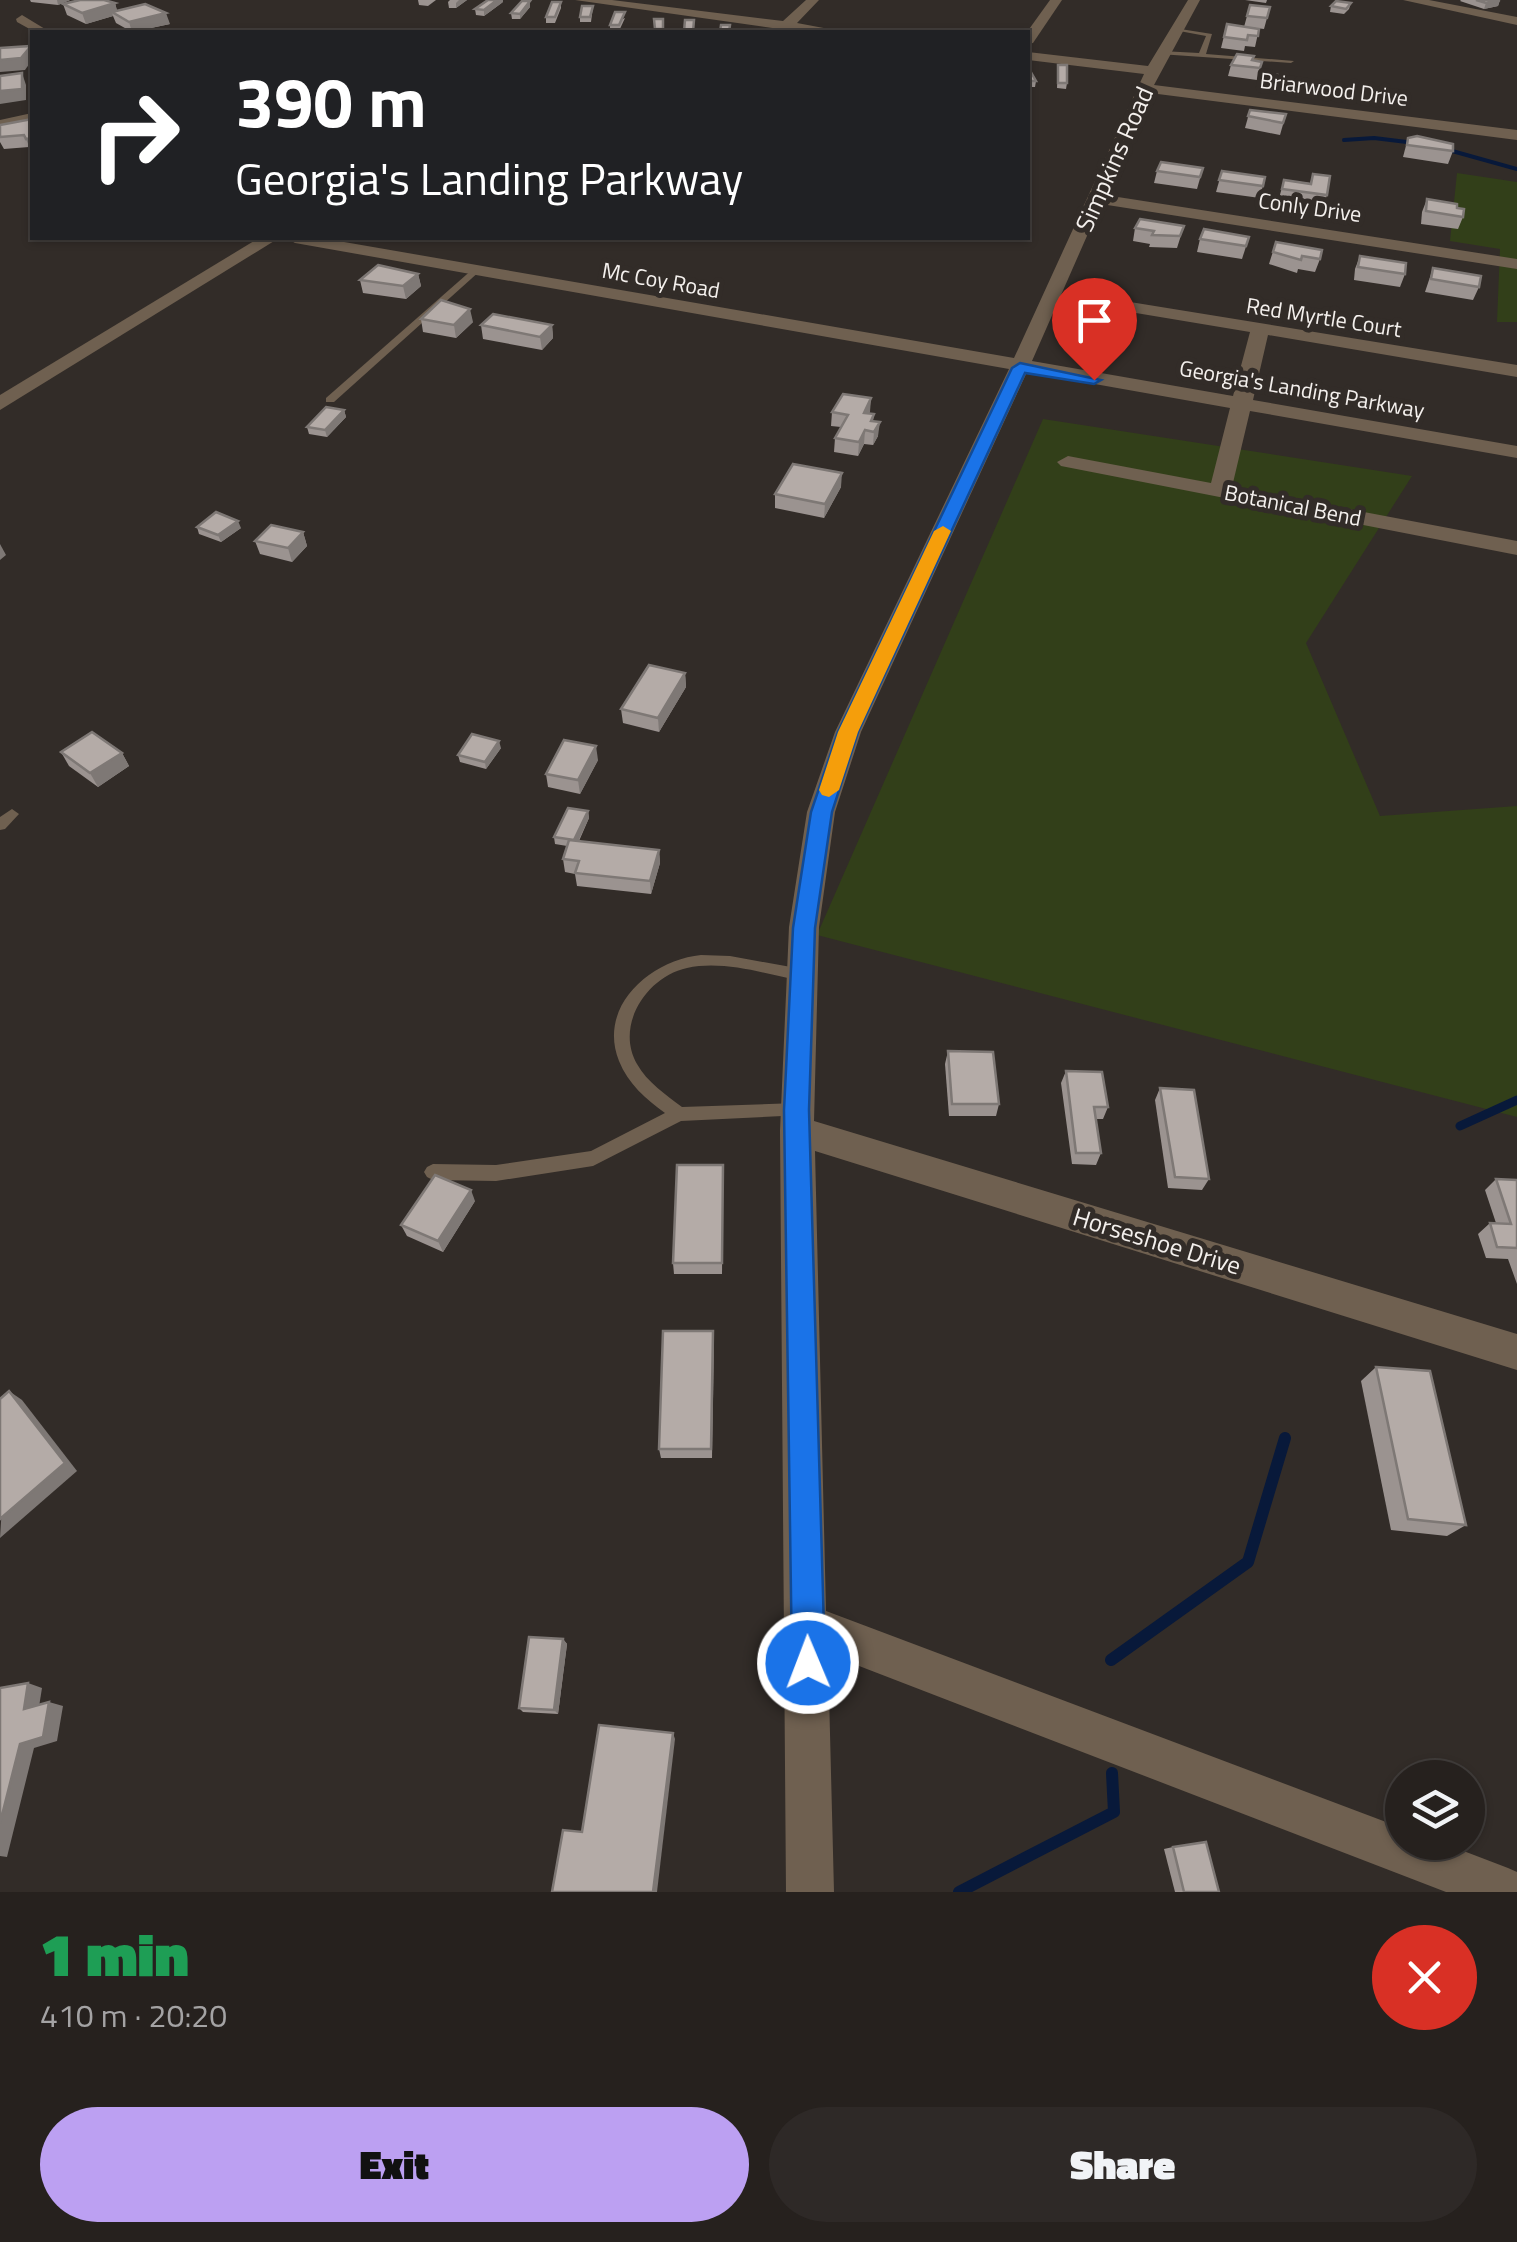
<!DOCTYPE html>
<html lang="en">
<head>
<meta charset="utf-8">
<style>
  :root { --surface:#26211e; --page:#2e2927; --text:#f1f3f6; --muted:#a4a3a4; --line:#423e3c; --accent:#bca0f2 }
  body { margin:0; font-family:"Titillium Web",sans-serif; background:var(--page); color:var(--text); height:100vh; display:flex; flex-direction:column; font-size:38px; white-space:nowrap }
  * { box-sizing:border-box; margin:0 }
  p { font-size:32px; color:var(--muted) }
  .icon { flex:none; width:55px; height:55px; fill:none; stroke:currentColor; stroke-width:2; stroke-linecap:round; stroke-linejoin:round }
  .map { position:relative; height:1892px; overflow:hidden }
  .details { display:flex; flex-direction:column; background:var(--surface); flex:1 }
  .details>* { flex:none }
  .hud { position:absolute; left:30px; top:30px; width:1000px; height:210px; border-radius:0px; box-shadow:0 2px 8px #0004,0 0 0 2px var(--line); background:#202124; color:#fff; overflow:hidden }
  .controls { position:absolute; left:1385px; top:1760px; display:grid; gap:20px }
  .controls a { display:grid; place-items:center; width:100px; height:100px; border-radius:50%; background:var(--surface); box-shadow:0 2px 8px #0004,0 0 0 2px var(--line); font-size:50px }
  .pin { position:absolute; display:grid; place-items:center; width:85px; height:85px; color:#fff; margin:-102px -42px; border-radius:50% 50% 50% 0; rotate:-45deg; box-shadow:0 0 10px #0007 }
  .pin .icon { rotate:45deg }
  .me { position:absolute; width:110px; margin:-55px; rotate:359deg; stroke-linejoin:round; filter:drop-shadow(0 0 8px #0008) }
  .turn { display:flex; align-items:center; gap:35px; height:210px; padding:0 40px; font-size:45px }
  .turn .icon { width:130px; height:130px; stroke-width:2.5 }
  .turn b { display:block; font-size:70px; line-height:85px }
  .round { display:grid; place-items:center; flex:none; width:105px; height:105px; border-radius:52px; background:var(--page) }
  .head { display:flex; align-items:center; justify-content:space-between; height:170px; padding:0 40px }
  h1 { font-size:60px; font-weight:800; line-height:75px; color:#1e9e55 }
  .primary-button { display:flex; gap:20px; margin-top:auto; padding:20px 40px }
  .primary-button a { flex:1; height:115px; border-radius:60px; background:var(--accent); color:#111; font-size:40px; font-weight:800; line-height:115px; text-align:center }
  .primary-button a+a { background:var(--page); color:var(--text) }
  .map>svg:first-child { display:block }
  .green { fill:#323f19 }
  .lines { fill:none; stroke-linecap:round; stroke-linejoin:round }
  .stream-far2 { stroke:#08193a; stroke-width:4 }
  .stream-far1 { stroke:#08193a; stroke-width:9 }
  .stream { stroke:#08193a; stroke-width:12 }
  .lane { fill:#6f6050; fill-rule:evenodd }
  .street { fill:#6f6050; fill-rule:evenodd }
  .wall { fill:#9b9390 }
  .shaded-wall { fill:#7e7875 }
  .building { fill:#b4aba7; stroke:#7e7875; stroke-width:2.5 }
  .route { fill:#1a73e8; stroke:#114b97; stroke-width:2.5 }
  .slow { fill:#f59e0b }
  .labels { text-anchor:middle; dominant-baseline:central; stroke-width:10; stroke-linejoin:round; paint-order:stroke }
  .far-street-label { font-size:22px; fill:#f4f0ed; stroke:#322c28 }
  .street-label { font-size:25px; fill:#f4f0ed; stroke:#322c28 }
</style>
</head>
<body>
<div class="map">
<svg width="1517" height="1892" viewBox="0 0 1517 1892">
  <rect width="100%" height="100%" fill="#322c28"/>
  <!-- green -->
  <g class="green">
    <polygon points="1457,173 1517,182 1517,322 1497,322 1500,249 1450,241"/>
    <polygon points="1043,419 1412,476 1306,643 1380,816 1517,806 1517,1117 817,935"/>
  </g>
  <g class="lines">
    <!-- stream-far2 -->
    <g class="stream-far2">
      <polyline points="1344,140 1374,138 1415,143"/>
      <polyline points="1445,149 1517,169"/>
    </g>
    <!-- stream-far1 -->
    <polyline class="stream-far1" points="1460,1126 1517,1100"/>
    <!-- stream -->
    <g class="stream">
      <polyline points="1111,1660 1248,1562 1285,1438"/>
      <polyline points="959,1892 1114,1812 1112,1773"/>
    </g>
    <!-- lane -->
    <g class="lane">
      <polygon points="1174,28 1212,34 1206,54 1294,61 1291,63 1159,54 1161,51 1199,53 1206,36 1174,30"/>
      <polygon points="474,268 481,270 334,402 326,402 326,398"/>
      <polygon points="12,809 19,814 5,829 0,830 0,817"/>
      <path d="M701 955 730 956 802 969 807 971 810 975 807 979 802 981C766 974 724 960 687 968 646 977 615 1026 637 1064 647 1082 666 1095 682 1107L797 1103 803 1105 805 1110 803 1115 681 1121 593 1166 496 1181 433 1180 427 1177 424 1172 427 1167 433 1164 496 1165 591 1151 665 1113C646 1099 628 1084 619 1061 597 1006 651 960 701 955Z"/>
    </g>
    <!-- street -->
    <g class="street">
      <polygon points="575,0 612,0 783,21 806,0 819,0 797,23 845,32 786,30"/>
      <polygon points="1050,0 1062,0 1033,43 1028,44 1027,32"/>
      <polygon points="1188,0 1200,0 1154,85 1517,130 1517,140 1150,93 1105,195 1517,259 1517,269 1101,204 1032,361 1233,396 1250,332 1118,310 1115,306 1124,301 1517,365 1517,377 1268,335 1253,400 1517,446 1517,458 1250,411 1232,487 1517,541 1517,555 1061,466 1057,462 1068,456 1211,483 1230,408 1027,372 861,732 835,812 819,927 814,1121 1517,1334 1517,1370 815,1151 826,1611 1402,1828 1402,1842 1440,1842 1508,1868 1517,1872 1517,1892 1446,1892 828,1654 834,1892 786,1892 780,1131 789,927 807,812 835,732 1009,369 295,243 286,238 321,238 1014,358 1144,74 1028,60 1028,52 1148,66"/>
      <polygon points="1403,0 1429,0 1517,17 1517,25"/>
      <polygon points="22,15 50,32 35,32 17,22 16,19"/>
      <polygon points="32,113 32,121 0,128 0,120"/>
      <polygon points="259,238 279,238 0,410 0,395"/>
    </g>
  </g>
  <!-- wall -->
  <g class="wall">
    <polygon points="30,0 70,0 58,5 31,2"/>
    <polygon points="418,0 436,0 428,6 419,5"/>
    <polygon points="450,0 467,0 456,8 449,8 448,2"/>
    <polygon points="1245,0 1267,0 1266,3"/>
    <polygon points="1461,0 1500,0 1498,6 1484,9 1460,1"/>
    <polygon points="530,1 530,7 520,19 512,19 511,13"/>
    <polygon points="503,2 484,16 476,15 475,9"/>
    <polygon points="561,2 561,8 555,23 546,23 546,17"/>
    <polygon points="115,3 117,11 170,24 132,32 116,23 113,16 86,24 67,15 63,4"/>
    <polygon points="1351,3 1349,9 1344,14 1330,12 1331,6"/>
    <polygon points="1250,5 1270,7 1264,29 1248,27 1259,29 1255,47 1245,46 1244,51 1221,48 1227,24 1244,27"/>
    <polygon points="593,6 591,22 580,22 580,17"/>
    <polygon points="625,18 619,31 610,31 610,25"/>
    <polygon points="1262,62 1257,80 1228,76 1231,65"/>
    <polygon points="1058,65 1067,83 1066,89 1057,88"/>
    <polygon points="1028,67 1036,81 1035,87 1028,87"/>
    <polygon points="1271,74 1285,76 1281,88 1267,87"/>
    <polygon points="1250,110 1286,114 1280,135 1245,128"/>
    <polygon points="32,119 31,151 29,147 4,149 0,142 0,125"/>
    <polygon points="1408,138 1453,151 1448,164 1403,157"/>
    <polygon points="1203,168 1197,189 1154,183 1157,171"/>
    <polygon points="1222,171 1265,177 1260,198 1216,192"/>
    <polygon points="1313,174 1327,195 1323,207 1278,202 1284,180 1310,183"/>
    <polygon points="1427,199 1457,208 1463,217 1458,229 1421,224 1422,212"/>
    <polygon points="1184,226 1177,248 1149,247 1150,244 1133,241 1135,228"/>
    <polygon points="1249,237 1242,259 1197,252 1200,239"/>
    <polygon points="1276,242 1320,259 1315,272 1298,269 1297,273 1269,264"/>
    <polygon points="1360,256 1405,274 1400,287 1354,280 1355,269"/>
    <polygon points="1433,268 1479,287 1473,300 1425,292"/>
    <polygon points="418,274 421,286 406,299 363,293 360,280"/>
    <polygon points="421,319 473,322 456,338 423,332"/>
    <polygon points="481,325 552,325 553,338 542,350 483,339"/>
    <polygon points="871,398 869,414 874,414 873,421 878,436 873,445 864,444 858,456 834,452 835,438 841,427 831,426 832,412"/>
    <polygon points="344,410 346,417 327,437 309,434 307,427"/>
    <polygon points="841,487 824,518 775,508 775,494"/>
    <polygon points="197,527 241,528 221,542 199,534"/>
    <polygon points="303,532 307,546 292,562 260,554 255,541"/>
    <polygon points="685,673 686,687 659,732 623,723 621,709"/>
    <polygon points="501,748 486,769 460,762 458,755"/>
    <polygon points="61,752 122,753 129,766 98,787 69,766"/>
    <polygon points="598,760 580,794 548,787 546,774"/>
    <polygon points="588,811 589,818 579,841 659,850 660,863 651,894 577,886 575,874 565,872 563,859 567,846 555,844 554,837"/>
    <polygon points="948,1051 999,1104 996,1116 949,1116 945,1064"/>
    <polygon points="1066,1071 1108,1107 1103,1119 1096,1119 1101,1153 1096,1165 1072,1164 1061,1083"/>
    <polygon points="1160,1088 1209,1179 1202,1190 1168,1188 1155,1100"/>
    <polygon points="723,1165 722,1274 674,1274 673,1263"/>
    <polygon points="1496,1179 1517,1180 1517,1284 1508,1259 1486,1258 1478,1234 1490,1223 1496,1223 1485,1190"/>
    <polygon points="475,1201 443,1252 407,1236 401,1225"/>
    <polygon points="714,1341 712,1458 661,1458 659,1449"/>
    <polygon points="1376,1367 1466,1525 1447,1536 1391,1530 1361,1381"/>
    <polygon points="563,1639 567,1644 558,1714 523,1712 519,1708"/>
    <polygon points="1173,1847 1219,1892 1175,1892 1164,1849"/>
  </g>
  <!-- shaded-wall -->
  <g class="shaded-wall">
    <polygon points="57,0 70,0 58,5"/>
    <polygon points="459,0 467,0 456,8 456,3"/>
    <polygon points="497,0 503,0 503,2 484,16 484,10"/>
    <polygon points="1500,0 1498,6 1484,9 1486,3"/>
    <polygon points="530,1 530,7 520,19 520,14"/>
    <polygon points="115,3 118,14 112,12 113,16 86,24 82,13"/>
    <polygon points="166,13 170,24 132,32 129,22"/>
    <polygon points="31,46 32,60 25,70 0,72 0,60"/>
    <polygon points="22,73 26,85 26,100 0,104 0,91"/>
    <polygon points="32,138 32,151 31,151 26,139"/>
    <polygon points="418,274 421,286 406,299 403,286"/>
    <polygon points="470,309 473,322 456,338 454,325"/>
    <polygon points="552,325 553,338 542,350 540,337"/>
    <polygon points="871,398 870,412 863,426 864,413"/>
    <polygon points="344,410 346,417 327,437 325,430"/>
    <polygon points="880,422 878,436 873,445 874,432"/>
    <polygon points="865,430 864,444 858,456 859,442"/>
    <polygon points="842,473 841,487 824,518 825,504"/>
    <polygon points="238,521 241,528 221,542 218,535"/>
    <polygon points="303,532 307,546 292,562 288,548"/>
    <polygon points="0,544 6,555 0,560"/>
    <polygon points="685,673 686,687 659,732 658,718"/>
    <polygon points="499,741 501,748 486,769 485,762"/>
    <polygon points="596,746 598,760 580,794 578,780"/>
    <polygon points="122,753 129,766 98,787 90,773"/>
    <polygon points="588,811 589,818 575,848 574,841"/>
    <polygon points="659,850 660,863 651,894 650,881"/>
    <polygon points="471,1190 475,1201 443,1252 438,1241"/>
    <polygon points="9,1391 22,1400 77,1471 0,1538"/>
    <polygon points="563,1639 567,1644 558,1714 554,1710"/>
    <polygon points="28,1683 42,1688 38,1713 24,1709"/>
    <polygon points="49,1702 63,1706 57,1741 34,1748 7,1857 0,1856 0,1823 20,1744"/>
    <polygon points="673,1733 675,1739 657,1892 653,1892"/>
  </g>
  <!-- building -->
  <g class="building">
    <polygon points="80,0 104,0 115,3 82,13 63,4"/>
    <polygon points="488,0 497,0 484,10 475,9"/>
    <polygon points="1476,0 1500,0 1486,3"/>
    <polygon points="522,1 530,1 520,14 511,13"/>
    <polygon points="1336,1 1351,3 1346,9 1331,6"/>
    <polygon points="552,2 561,2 555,17 546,17"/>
    <polygon points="145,4 166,13 129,22 112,12"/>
    <polygon points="1250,5 1270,7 1267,18 1247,16"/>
    <polygon points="582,6 593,6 590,17 580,17"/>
    <polygon points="615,12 625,12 619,25 610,25"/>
    <polygon points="654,19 663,19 663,29 655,29"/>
    <polygon points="685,20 694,20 693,32 684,32"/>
    <polygon points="1227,24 1259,29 1258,36 1248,35 1247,40 1224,37"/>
    <polygon points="721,25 730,25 729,32 720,32"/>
    <polygon points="31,46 21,58 0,60 0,48"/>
    <polygon points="1237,54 1254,56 1252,60 1262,62 1260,68 1231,65"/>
    <rect x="1058" y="65" width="9" height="18"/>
    <polygon points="1028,67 1036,81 1028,81"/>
    <polygon points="22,73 22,89 0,91 0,76"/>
    <polygon points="1271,74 1285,76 1283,83 1269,81"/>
    <polygon points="1250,110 1286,114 1283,123 1248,116"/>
    <polygon points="32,119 32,138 26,139 24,135 0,137 0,125"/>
    <polygon points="1417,136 1453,144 1453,151 1407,145 1408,138"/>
    <polygon points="1161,162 1203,168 1200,177 1157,171"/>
    <polygon points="1222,171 1265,177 1263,186 1219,180"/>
    <polygon points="1313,174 1330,176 1327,195 1282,189 1284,180 1311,184"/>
    <polygon points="1427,199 1457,204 1457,208 1464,209 1463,217 1426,211"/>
    <polygon points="1140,219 1184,226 1180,236 1152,235 1154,231 1135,228"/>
    <polygon points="1204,229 1249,237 1246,246 1200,239"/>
    <polygon points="1276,242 1322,250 1320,259 1302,256 1301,260 1273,252"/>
    <polygon points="1360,256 1406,263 1405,274 1358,267"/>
    <polygon points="378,265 418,274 403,286 360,280"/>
    <polygon points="1433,268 1481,276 1479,287 1431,279"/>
    <polygon points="441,300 470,309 454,325 421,319"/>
    <polygon points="493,314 552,325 540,337 481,325"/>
    <polygon points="843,394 871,398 864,413 874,414 871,421 880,422 874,432 865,430 859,442 835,438 848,415 832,412"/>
    <polygon points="326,407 344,410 325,430 307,427"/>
    <polygon points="793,464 842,473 825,504 775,494"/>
    <polygon points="216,512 238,521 218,535 197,527"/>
    <polygon points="271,525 303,532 288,548 255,541"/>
    <polygon points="649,665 685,673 658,718 621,709"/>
    <polygon points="92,732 122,753 90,773 61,752"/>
    <polygon points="472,734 499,741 485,762 458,755"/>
    <polygon points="564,740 596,746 578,780 546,774"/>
    <polygon points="568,808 588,811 574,840 554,837"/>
    <polygon points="569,840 659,850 650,881 575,873 579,861 563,859"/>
    <polygon points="948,1051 993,1052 999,1104 952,1104"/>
    <polygon points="1066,1071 1102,1072 1108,1107 1094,1107 1101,1153 1076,1153"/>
    <polygon points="1160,1088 1194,1090 1209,1179 1175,1177"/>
    <polygon points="677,1165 723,1165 722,1263 673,1263"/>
    <polygon points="435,1175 471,1190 438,1241 401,1225"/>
    <polygon points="1496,1179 1517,1180 1517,1248 1497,1247 1490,1223 1511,1224"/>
    <polygon points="663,1331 713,1331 711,1449 659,1449"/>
    <polygon points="1376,1367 1430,1371 1466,1525 1408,1519"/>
    <polygon points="9,1391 65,1463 0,1519 0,1399"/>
    <polygon points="529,1637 563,1639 554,1710 519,1708"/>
    <polygon points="28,1683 24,1709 49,1702 43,1737 20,1744 0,1823 0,1688"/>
    <polygon points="599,1725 673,1733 653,1892 552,1892 563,1830 582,1832"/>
    <polygon points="1206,1842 1219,1892 1184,1892 1173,1847"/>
  </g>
  <!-- route -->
  <polygon class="route" points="1020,363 1101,380 1094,384 1025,373 858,732 832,812 815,928 809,1110 825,1663 820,1675 808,1680 797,1675 792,1663 784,1110 793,928 811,812 838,732 1012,368"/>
  <!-- slow -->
  <polygon class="slow" points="943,526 951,531 858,732 839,790 829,797 822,795 819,790 838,732 934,531"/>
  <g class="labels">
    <!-- far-street labels -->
    <g class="far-street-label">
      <text transform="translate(1334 89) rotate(7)">Briarwood Drive</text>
      <text transform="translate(1310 207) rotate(8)">Conly Drive</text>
      <text transform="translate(661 280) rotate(10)">Mc Coy Road</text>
      <text transform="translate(1324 317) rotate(9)">Red Myrtle Court</text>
      <text transform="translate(1302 389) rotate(10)">Georgia's Landing Parkway</text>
      <text transform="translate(1293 505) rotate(11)">Botanical Bend</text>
    </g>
    <!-- street labels -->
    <g class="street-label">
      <text transform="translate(1114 159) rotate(-66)">Simpkins Road</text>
      <text transform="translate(1157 1241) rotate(17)">Horseshoe Drive</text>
    </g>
  </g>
</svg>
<div class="controls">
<a><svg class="icon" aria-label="layers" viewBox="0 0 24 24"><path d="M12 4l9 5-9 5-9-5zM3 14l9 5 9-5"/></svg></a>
</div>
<div class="pin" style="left:1094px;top:380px;background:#d93025"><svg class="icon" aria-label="arrive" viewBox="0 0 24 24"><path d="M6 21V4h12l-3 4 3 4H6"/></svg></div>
<svg class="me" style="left:808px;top:1663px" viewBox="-20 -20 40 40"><circle r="17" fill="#1a73e8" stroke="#fff" stroke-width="3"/><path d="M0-11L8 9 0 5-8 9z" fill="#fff"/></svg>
<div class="hud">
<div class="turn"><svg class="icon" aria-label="right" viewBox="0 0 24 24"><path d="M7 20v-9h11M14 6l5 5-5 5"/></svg><div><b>390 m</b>Georgia's Landing Parkway</div></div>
</div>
</div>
<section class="details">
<div class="head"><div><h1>1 min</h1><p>410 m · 20:20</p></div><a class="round" style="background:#d93025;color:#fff"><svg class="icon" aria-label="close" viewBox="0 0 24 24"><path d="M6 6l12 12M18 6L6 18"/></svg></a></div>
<div class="primary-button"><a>Exit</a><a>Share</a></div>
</section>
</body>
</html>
